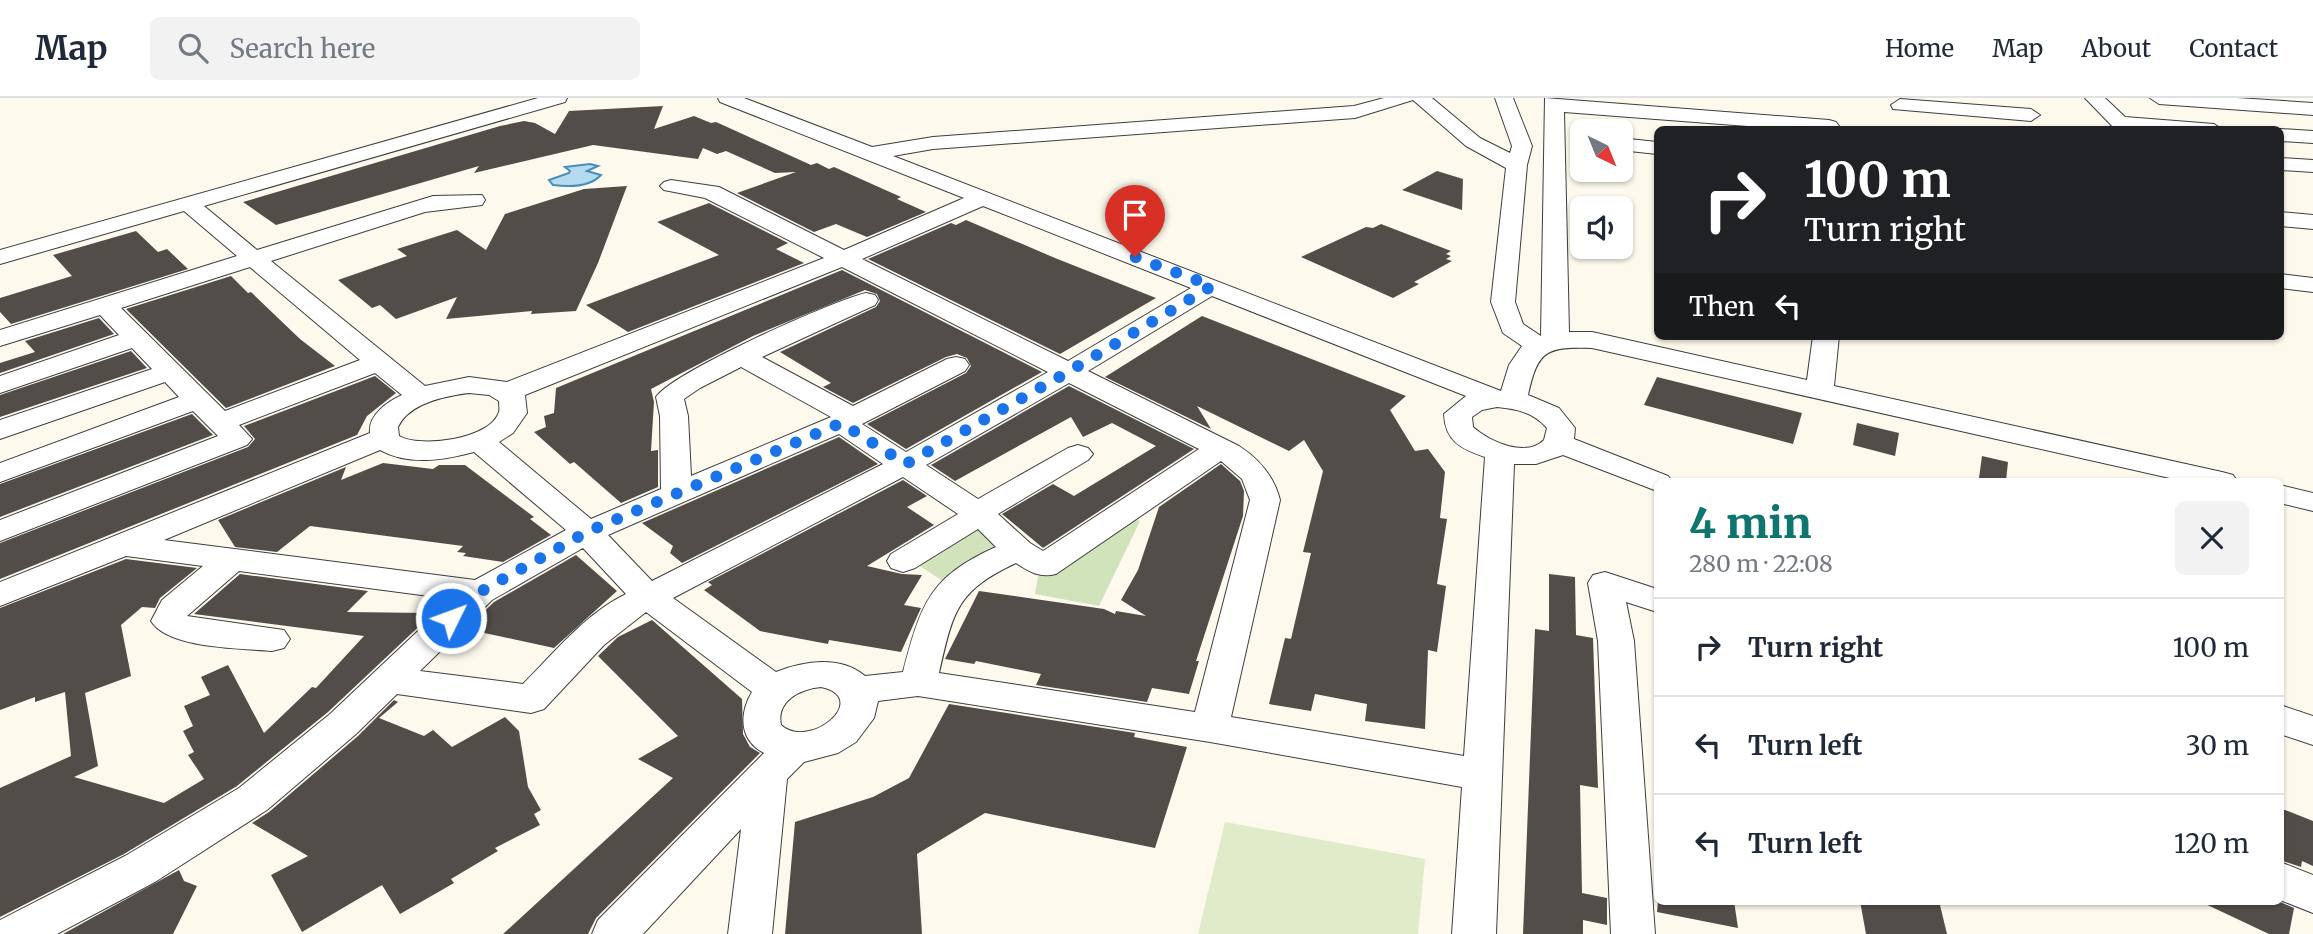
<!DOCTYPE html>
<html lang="en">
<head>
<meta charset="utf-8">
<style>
  :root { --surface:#fff; --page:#f2f2f3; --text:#1f2937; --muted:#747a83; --line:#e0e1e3; --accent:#0f766e }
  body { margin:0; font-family:Merriweather,serif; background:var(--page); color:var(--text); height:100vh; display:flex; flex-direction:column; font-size:26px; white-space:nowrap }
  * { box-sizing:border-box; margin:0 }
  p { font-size:23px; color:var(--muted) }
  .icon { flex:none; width:38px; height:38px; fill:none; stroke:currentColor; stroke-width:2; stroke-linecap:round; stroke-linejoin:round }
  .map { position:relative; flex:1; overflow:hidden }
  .sheet { position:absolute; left:1654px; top:380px; width:630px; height:427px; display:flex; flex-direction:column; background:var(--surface); border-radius:10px; box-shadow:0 2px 5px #0004 }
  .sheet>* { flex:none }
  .top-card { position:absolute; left:1654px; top:28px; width:630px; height:214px; border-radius:10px; box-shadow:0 2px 5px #0004; background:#202124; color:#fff; overflow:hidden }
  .needle { width:46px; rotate:137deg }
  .controls { position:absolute; left:1570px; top:21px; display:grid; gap:14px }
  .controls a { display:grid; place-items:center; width:63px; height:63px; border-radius:10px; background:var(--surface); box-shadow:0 2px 5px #0004; font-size:35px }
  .pin { position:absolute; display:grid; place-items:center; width:60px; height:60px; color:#fff; margin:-72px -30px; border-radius:50% 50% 50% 0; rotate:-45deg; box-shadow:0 0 7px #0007 }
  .pin .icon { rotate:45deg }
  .me { position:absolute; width:77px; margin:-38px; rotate:48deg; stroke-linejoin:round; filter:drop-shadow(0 0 5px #0008) }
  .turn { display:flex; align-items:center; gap:24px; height:147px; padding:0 35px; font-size:32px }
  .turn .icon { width:91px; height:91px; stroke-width:2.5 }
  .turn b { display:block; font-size:49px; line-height:60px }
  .then { display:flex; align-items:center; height:66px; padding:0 35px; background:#0003; gap:14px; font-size:26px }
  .round { display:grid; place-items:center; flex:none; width:74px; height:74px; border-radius:10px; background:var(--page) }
  .headline { display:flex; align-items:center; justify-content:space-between; height:119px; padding:0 35px }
  h1 { font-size:42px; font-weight:800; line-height:52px; color:var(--accent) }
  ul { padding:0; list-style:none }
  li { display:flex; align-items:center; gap:21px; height:98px; padding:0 35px; border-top:2px solid var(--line) }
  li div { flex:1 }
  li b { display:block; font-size:26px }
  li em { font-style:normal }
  header { display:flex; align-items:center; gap:42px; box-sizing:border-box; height:98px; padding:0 35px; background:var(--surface); border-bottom:2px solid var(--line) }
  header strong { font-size:33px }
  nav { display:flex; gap:38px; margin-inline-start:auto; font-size:24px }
  .search { width:490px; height:63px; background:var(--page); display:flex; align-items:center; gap:18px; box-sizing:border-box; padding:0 24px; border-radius:10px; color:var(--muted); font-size:26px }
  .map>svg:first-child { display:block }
  .green { fill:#d0e3ba }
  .pitch { fill:#e0ebca }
  .water { fill:#b6daef; stroke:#458fbd; stroke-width:2 }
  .building { fill:#534d49 }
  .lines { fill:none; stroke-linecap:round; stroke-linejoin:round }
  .minor-casing { stroke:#3e3e3e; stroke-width:2 }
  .minor { fill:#fff; fill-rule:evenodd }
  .route { stroke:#1a73e8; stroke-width:12; stroke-dasharray:0 21.6 }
</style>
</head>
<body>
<header>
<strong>Map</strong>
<div class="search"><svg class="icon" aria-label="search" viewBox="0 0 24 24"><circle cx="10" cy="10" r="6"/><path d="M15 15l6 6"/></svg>Search here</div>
<nav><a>Home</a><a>Map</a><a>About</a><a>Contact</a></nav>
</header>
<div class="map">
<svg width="2313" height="836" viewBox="0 0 2313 836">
  <rect width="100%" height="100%" fill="#fdf9ec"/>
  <!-- green -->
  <g class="green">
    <polygon points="1121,414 1140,423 1099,508 1035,496 1038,478"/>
    <polygon points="966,425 1001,446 943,483 907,460"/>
  </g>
  <!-- pitch -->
  <polygon class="pitch" points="1225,724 1425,761 1418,836 1198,836"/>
  <!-- water -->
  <path class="water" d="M590 66 598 68 587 73 601 77C590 89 568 89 553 87L549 82 569 75 570 73 565 69Z"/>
  <!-- building -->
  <g class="building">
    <polygon points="663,8 654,31 694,18 711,25 716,24 811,67 817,65 829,71 834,69 901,99 897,101 926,114 867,139 836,126 814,134 737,95 796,74 775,75 726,53 717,56 703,50 698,61 593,47 474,75 479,68 276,127 243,104 500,28 524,23 535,25 555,36 569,13"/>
    <polygon points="1437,73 1463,81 1462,112 1402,92"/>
    <polygon points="627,88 598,165 576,213 531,216 532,213 446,221 457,199 396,221 380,207 372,210 338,182 407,158 397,151 457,132 486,152 505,116 584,91"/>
    <polygon points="709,105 788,145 776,151 804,165 628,234 586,207 719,157 657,124"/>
    <polygon points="966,122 1055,160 1156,200 1060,256 868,161 951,125 956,127"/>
    <polygon points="1381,126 1451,153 1446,156 1451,158 1446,161 1452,163 1414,184 1419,186 1393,200 1301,159 1366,129 1373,130"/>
    <polygon points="136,133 158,154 167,151 188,171 11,226 0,214 0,200 72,178 53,157"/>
    <polygon points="842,172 1042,274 906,351 867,326 966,275 971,268 967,260 957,256 946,259 853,305 823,289 831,285 780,254 876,209 880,203 877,196 865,192 753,238 651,291 654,304 651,353 658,352 658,389 621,405 574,364 570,366 534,334 546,329 544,318 554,315 556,290"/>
    <polygon points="231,178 248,195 251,194 300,241 335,268 226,310 126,211"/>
    <polygon points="1202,218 1406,298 1390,312 1415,353 1428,351 1445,374 1440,420 1447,421 1437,486 1446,488 1437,554 1428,552 1425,631 1365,623 1367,606 1315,596 1311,613 1269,606 1285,540 1291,541 1311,455 1303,454 1323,373 1304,342 1289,353 1197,308 1211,331 1105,279"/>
    <polygon points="99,220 114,236 0,275 0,265 35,254 25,243"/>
    <polygon points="131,253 147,270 0,319 0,297"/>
    <polygon points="375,278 396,295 367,318 357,337 0,481 0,445 248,349 255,341 244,328"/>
    <polygon points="1657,279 1802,315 1793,346 1644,307"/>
    <polygon points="1069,288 1194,351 1043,450 1002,416 1053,386 1074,398 1156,348 1112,325 1083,339 1071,319 955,383 931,367"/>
    <polygon points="192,316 213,337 0,419 0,386"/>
    <polygon points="1857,325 1899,335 1895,358 1853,347"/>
    <polygon points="839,339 878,366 682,465 670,455 673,448 642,425"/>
    <polygon points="1982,358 2008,364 2006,383 1979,380"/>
    <polygon points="383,365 433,371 439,367 465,367 534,419 530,421 551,437 503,464 463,458 466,455 457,454 463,448 310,428 277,454 235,449 218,422 346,369 341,382"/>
    <polygon points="1221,366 1240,383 1244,393 1243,418 1196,563 1199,563 1189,596 1152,590 1147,604 1036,587 1041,576 976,563 974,566 945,561 979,493 1104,511 1115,516 1116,513 1146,518 1121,502 1138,472 1159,409"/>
    <polygon points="903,382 927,398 907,409 934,427 867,468 902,476 922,477 904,507 921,510 901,554 829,542 828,546 760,533 704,492 712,487 708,484"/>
    <polygon points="576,457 617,493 554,550 466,531 494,504"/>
    <polygon points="126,461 197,470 160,500 155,510 142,509 121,527 131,578 85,595 98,668 74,679 164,705 204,681 188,657 194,654 183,633 193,628 184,608 210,597 201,579 228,567 264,635 312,589 316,590 364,538 194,516 240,476 368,493 347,514 427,515 426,519 429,519 328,614 237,688 124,756 0,819 0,690 71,658 65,594 35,604 35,599 0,612 0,510"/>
    <polygon points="1549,476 1575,479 1576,537 1593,540 1598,690 1580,687 1582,795 1607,800 1607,827 1583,822 1583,836 1523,836 1535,531 1549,533"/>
    <polygon points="652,522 742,601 743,636 750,649 760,655 596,820 588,836 503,836 673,680 638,661 678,638 598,558 618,539"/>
    <polygon points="394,602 398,604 379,620 424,638 433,632 452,649 505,619 519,633 528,689 541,712 534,716 540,727 495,750 498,753 451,781 454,785 400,816 382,787 302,834 271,777 308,758 252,725 269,714 358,638"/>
    <polygon points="949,606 1135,635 1134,639 1187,649 1155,750 985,715 917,756 922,836 785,836 795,724 873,699 909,680"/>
    <polygon points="2280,710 2313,723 2313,768 2302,763 2301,769 2280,762"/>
    <polygon points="179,772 184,783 197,788 173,836 63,836"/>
    <polygon points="1658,803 1734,803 1738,830 1657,814"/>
    <polygon points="1860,803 1939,803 1947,836 1866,836"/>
    <polygon points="2199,803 2278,803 2294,810 2289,836 2269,836"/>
  </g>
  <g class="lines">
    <defs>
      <g id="minor">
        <path d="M538 0H567L565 4 204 108 257 152 433 98 482 97 485 102 482 107 425 114 271 163 425 288 469 279 507 284 824 160 705 100 664 92 660 88 664 84 671 82 719 89 844 152 964 100 720 4 718 0H744L872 49 933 39 1354 8 1384 0H1432L1480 40 1510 55 1512 48 1495 0H1513L1532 48 1527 67 1515 204 1523 226 1541 238 1545 0 1829 22 1836 24 1839 28 1836 32H1798L1564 14 1569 234H1592L1807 282 1813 238H1839L1834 288 2222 374 2233 377 2237 383H2183L1592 250C1547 249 1538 251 1528 297L1559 310 1575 330 1574 341 1668 378 1672 383H1657V393L1563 357 1536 366H1514L1496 836H1452L1462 689 1210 644 918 598 878 603 874 620 856 644 838 655 804 664 787 681 772 836H728L741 731 643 836H592L598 822 764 655C739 642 739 616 752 594L646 514 604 547 544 611 531 615 397 596 356 636 267 712 155 784 57 836H0V822L125 758 239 690 330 616 452 501 239 473 187 518 284 532 290 541 284 550 272 553C241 550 168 551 151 523L162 502 203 468 126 458 0 508V484L370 335C368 317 387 304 402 297L375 275 239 327 252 341 247 347 0 443V422L218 338 193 313 0 384V365L179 299 165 284 0 341V322L152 271 132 250 0 295V278L119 237 100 217 0 248V232L237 158 184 113 0 166V152ZM1413 2 1466 48 1506 70 1491 204 1503 235 1522 248 1509 267 1501 293 893 58 933 51 1355 20ZM983 108 1191 190 1068 263 862 161ZM250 169 360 262 225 313 121 210ZM842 169 1048 274 906 354 862 326 965 273 969 267 965 261 956 259 947 261 853 308 762 259 875 207 878 202 875 197 866 195C832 203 673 274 656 299L660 318 661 391 591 421 499 344 513 335 527 315 525 297ZM1212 198 1466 298 1444 316C1445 343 1461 351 1485 359L1464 658 1231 619 1280 402C1274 378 1259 361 1239 348L1088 273ZM741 269 831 319 691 378 688 318 684 301 700 290ZM1069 285 1199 351 1043 453 1030 445 998 416 1088 362 1093 356 1088 350 1078 347 1068 350 978 401 926 367ZM469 295 489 297 499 303C499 307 500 311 499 314 490 342 420 350 399 338L398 329C409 305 445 298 469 295ZM1497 309C1517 311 1533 314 1547 330L1544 342C1526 360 1490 344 1473 329L1472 319 1482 312ZM839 336 883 366 652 483 608 437ZM380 352C409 368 444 362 474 354L566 432 475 482 164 442ZM1221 363 1242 381 1250 402 1195 614 939 575C953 514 956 493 1016 465 1030 474 1039 480 1056 476ZM903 379 958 416 891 456 887 463 891 470 903 474 915 470 978 431 996 449C929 479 921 506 903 574L865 578C840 557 804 563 776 574L673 500ZM583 450 626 496C585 516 554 555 523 586L420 573 492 502ZM821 589C872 600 810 653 781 627 776 603 800 591 821 589Z"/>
        <polygon points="2085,0 2105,0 2125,19 2214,26 2223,32 2116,32"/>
        <polygon points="2150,0 2237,0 2313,5 2313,17 2159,6"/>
        <polygon points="1900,1 2031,11 2040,17 2031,23 1893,11 1891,7"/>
        <polygon points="2280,31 2313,33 2313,45 2280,43"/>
        <polygon points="1620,40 1657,44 1657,56 1620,52"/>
        <polygon points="2280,60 2313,62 2313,74 2280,72"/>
        <polygon points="2280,114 2313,117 2313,131 2280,128"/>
        <polygon points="2280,176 2313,180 2313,194 2280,190"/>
        <polygon points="2280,387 2313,395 2313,413 2280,405"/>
        <polygon points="1605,474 1657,491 1657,514 1626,504 1634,543 1655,836 1611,836 1598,543 1588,485 1593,477"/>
        <polygon points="2280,607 2313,618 2313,647 2280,636"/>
        <polygon points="2280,764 2313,777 2313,815 2280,802"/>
      </g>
    </defs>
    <!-- minor casing -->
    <use href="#minor" class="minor-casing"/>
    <!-- minor -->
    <use href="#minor" class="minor"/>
  </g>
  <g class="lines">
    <!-- route -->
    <polyline class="route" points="451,520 480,494 587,434 841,325 906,366 1068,274 1212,188 1135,159"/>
  </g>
</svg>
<div class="controls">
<a><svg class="needle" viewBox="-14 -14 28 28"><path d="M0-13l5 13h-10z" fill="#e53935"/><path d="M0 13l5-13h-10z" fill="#747a83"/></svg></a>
<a><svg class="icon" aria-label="sound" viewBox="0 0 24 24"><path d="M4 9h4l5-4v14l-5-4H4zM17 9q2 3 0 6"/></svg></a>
</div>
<div class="pin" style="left:1135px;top:159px;background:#d93025"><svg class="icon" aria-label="arrive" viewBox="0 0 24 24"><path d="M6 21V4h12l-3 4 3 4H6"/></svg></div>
<svg class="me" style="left:451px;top:520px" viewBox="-20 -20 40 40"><circle r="17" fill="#1a73e8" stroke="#fff" stroke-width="3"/><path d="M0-11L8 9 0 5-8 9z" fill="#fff"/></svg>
<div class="top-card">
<div class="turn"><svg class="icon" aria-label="right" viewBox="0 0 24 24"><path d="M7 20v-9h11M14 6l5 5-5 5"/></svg><div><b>100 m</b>Turn right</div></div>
<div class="then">Then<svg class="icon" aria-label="left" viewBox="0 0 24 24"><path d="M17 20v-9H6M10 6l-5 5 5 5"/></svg></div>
</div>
<section class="sheet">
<div class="headline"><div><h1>4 min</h1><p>280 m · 22:08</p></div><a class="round"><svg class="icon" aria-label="close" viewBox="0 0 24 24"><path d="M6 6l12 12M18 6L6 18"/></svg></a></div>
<ul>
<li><svg class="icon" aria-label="right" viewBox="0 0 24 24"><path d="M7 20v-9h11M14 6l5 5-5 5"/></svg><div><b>Turn right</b></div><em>100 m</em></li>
<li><svg class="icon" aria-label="left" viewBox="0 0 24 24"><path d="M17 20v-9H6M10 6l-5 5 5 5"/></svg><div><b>Turn left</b></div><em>30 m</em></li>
<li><svg class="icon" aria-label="left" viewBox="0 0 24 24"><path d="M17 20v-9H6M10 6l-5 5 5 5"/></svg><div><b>Turn left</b></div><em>120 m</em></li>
</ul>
</section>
</div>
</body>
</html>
